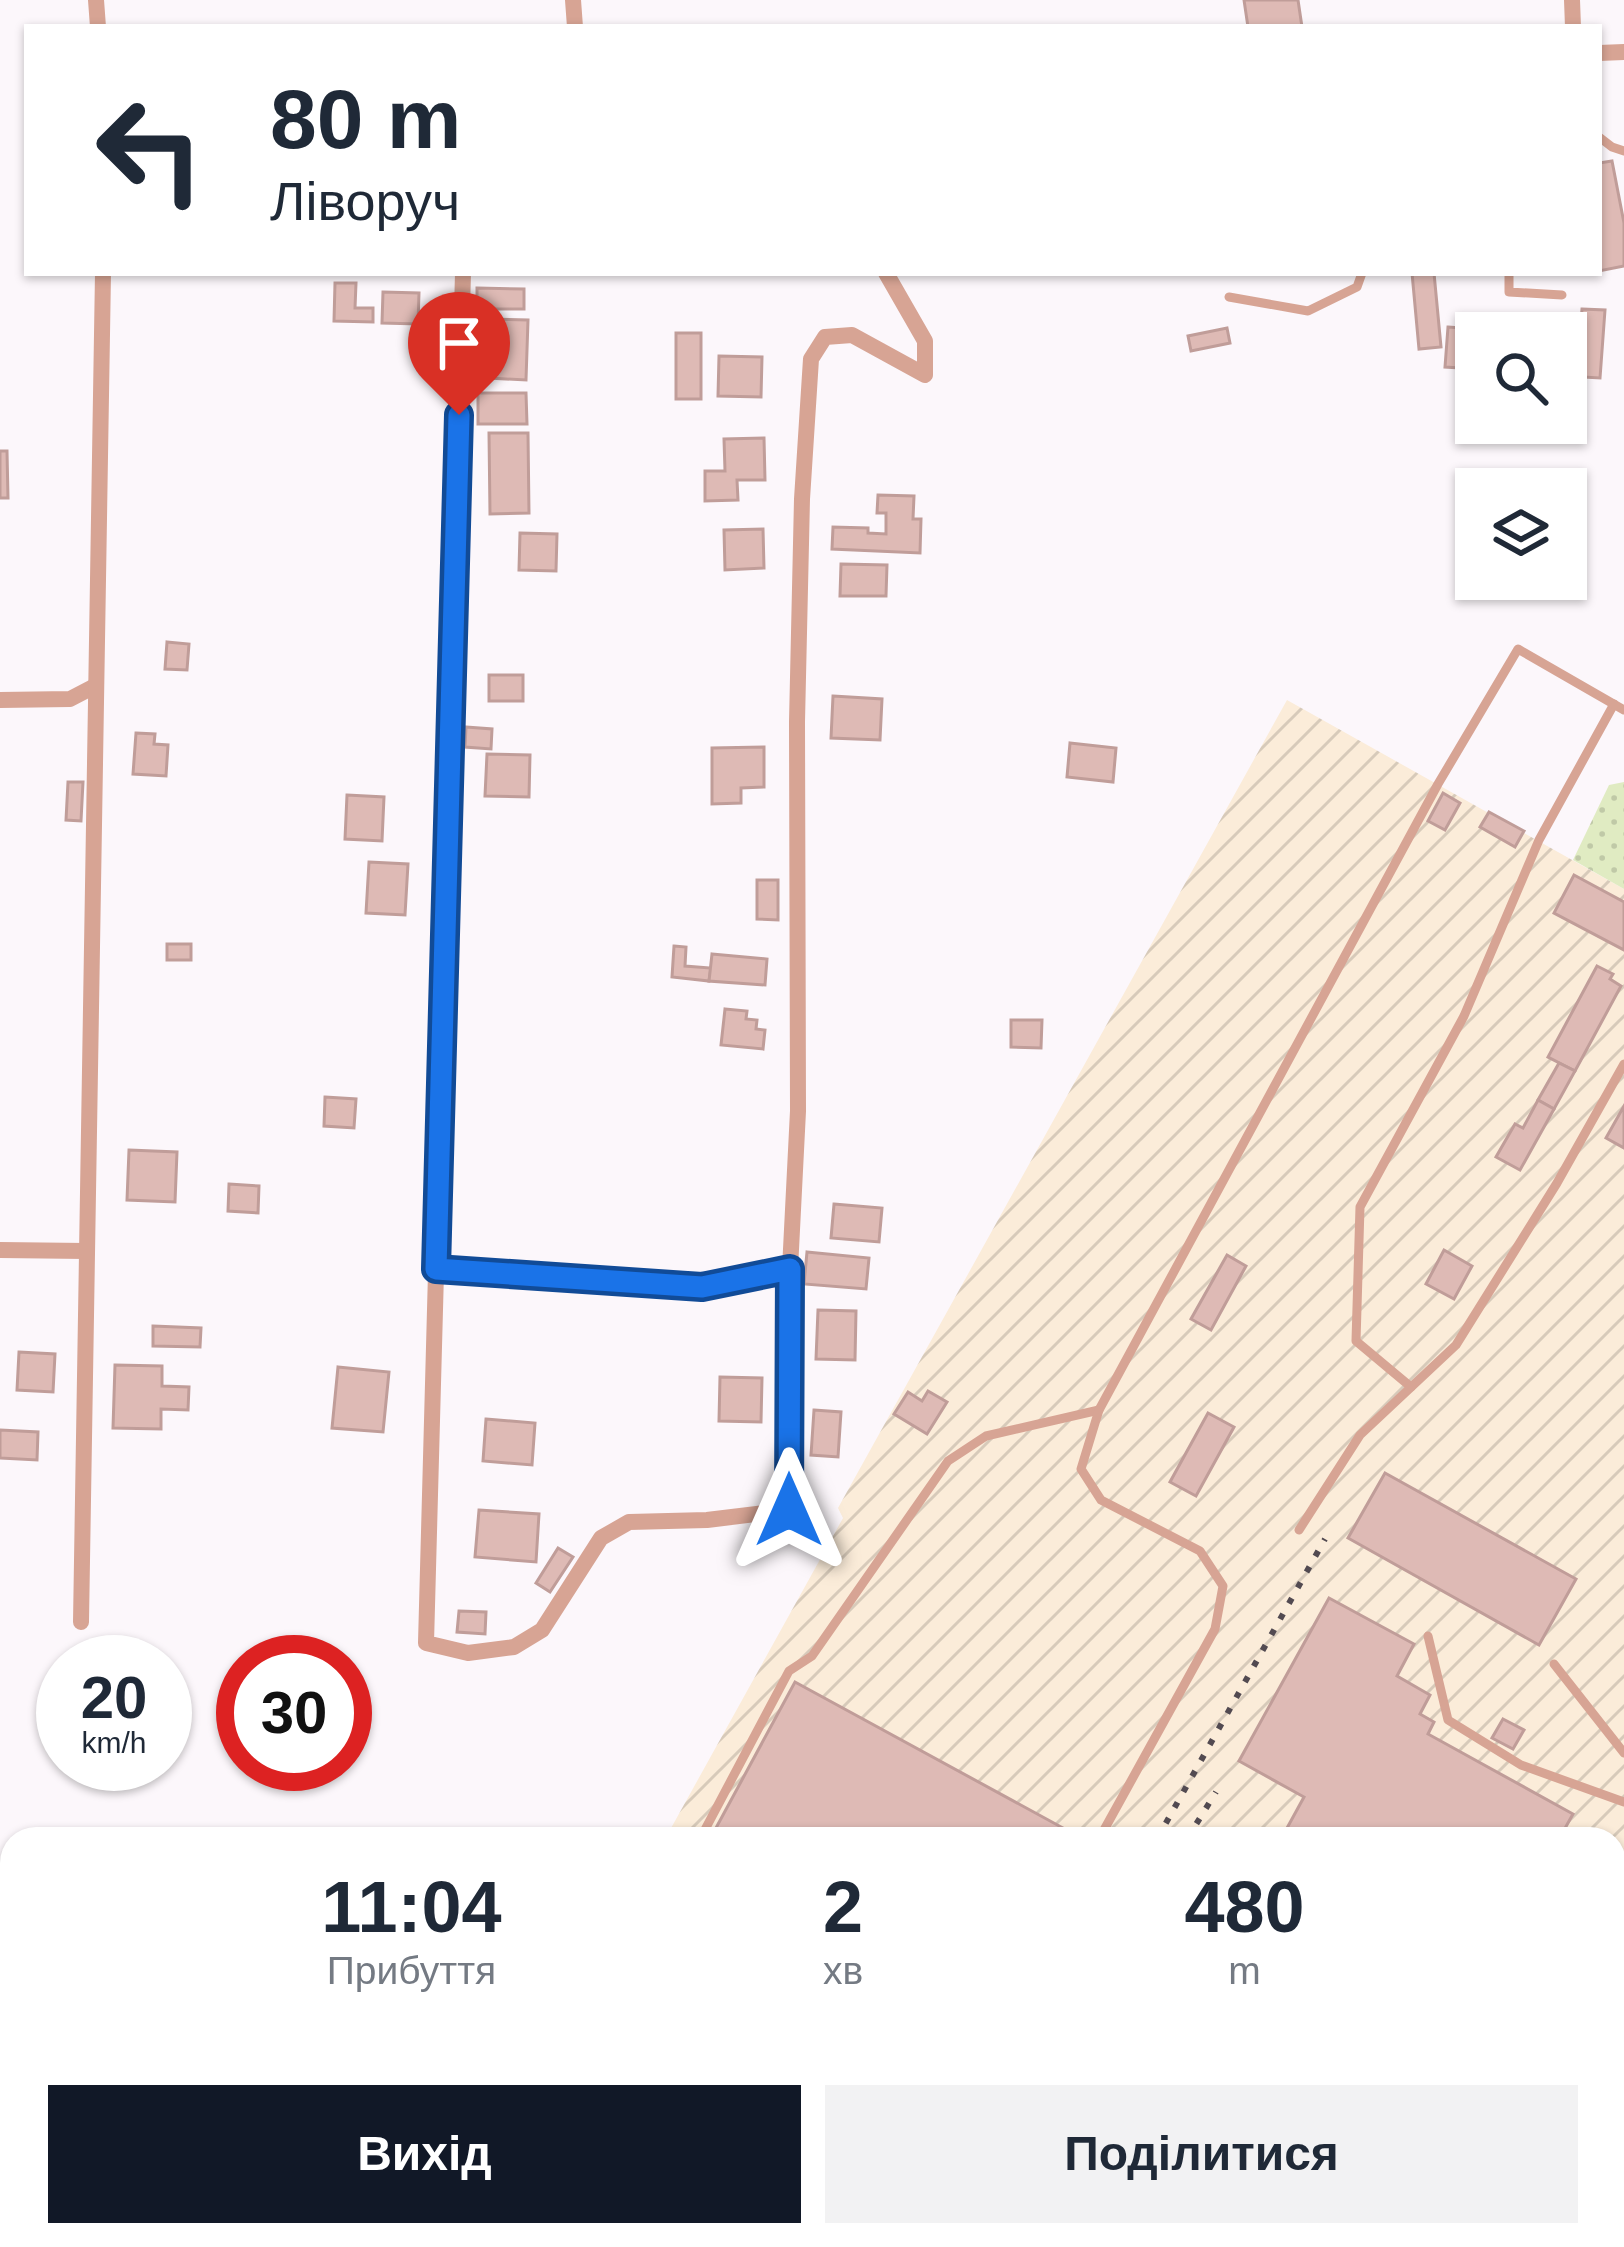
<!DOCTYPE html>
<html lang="uk">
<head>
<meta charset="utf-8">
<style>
  :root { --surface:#fff; --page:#f2f2f3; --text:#1f2937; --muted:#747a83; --accent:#111827 }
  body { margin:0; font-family:Helvetica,sans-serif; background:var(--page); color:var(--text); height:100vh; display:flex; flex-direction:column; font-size:45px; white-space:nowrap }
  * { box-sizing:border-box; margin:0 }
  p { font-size:39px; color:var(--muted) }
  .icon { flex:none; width:66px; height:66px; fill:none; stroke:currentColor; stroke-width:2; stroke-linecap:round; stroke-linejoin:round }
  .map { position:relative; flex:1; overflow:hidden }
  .side { position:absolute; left:0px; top:1827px; width:1626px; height:420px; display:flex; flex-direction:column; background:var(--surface); border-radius:36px 36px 0 0; box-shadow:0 3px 9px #0004 }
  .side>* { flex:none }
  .guide { position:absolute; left:24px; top:24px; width:1578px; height:252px; border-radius:0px; box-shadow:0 3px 9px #0004; background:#fff; color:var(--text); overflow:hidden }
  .buttons { position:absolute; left:1455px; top:312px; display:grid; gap:24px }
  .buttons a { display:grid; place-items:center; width:132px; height:132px; border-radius:0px; background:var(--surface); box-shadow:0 3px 9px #0004; font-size:60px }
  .speed { position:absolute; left:36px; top:1635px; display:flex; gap:24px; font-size:60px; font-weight:700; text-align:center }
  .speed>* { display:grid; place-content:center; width:156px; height:156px; border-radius:50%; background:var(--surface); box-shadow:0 3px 9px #0004; line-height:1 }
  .speed small { font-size:30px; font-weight:400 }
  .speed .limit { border:18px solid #d22; background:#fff; color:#111 }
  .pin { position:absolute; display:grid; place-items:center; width:102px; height:102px; color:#fff; margin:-123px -51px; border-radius:50% 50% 50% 0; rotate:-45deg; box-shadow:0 0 12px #0007 }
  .pin .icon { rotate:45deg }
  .me { position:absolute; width:132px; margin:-66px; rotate:0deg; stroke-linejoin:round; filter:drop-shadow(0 0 9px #0008) }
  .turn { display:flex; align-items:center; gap:42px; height:252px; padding:0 48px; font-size:54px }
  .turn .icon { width:156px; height:156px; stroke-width:2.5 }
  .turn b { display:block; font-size:84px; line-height:102px }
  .eta { display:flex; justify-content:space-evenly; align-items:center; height:204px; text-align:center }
  .eta b { font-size:72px; font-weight:800; line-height:84px }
  .cta { display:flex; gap:24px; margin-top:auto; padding:24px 48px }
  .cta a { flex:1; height:138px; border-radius:0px; background:var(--accent); color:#fff; font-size:48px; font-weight:800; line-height:138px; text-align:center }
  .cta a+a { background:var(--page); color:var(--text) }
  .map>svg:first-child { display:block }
  .industrial { fill:url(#industrial-furrows) }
  .grass { fill:url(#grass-dots) }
  .building { fill:#debab5; stroke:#c09d99; stroke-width:3 }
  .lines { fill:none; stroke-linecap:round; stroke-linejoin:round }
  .lane { stroke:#d7a494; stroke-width:9 }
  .street { stroke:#d7a494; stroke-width:16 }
  .rail { stroke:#524a51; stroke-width:6; stroke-dasharray:6 12; stroke-linecap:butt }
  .route-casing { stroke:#114b97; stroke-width:30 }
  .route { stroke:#1a73e8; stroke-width:21 }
</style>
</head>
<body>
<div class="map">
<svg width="1624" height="2247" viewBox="0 0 1624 2247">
  <defs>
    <pattern id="industrial-furrows" width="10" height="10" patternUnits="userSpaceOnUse" patternTransform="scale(3)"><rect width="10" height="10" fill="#fbecd9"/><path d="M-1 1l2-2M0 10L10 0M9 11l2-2" fill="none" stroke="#d7caba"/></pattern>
    <pattern id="grass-dots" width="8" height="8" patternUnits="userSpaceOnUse" patternTransform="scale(3)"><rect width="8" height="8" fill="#e0ebc2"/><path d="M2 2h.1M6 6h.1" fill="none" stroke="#c0c9a7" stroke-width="1.8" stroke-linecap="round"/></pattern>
  </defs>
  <rect width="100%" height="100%" fill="#fcf7fb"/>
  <!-- industrial -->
  <polygon class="industrial" points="1287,700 1624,889 1624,2247 1239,2247 1216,2235 1614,2235 1614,1839 665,1839 843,1518 838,1508"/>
  <!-- grass -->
  <polygon class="grass" points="1624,782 1624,889 1573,860 1609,785"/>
  <!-- building -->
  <g class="building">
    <polygon points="1244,0 1298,0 1302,27 1248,27"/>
    <polygon points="1612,161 1624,223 1624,266 1599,271 1599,163"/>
    <polygon points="1412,273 1434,273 1441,347 1419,349"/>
    <polygon points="335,283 356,283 355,308 373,308 373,322 334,321"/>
    <polygon points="477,288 524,289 524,309 477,309"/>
    <polygon points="383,292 419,293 418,324 382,323"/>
    <polygon points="1582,309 1605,310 1600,378 1566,376 1568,320 1581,321"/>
    <polygon points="491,319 528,320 526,380 489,378"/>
    <polygon points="1448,327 1531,333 1476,333 1476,369 1445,367"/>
    <polygon points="1227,328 1230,343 1191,351 1188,336"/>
    <rect x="676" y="333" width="25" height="66"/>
    <polygon points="719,356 762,357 761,397 718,396"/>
    <polygon points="478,393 526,393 527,424 478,424"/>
    <polygon points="489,433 528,433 529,513 490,514"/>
    <polygon points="764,438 765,480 737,480 738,500 705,501 705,471 725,471 724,439"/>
    <polygon points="0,451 7,451 8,498 0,498"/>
    <polygon points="878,495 914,496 913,519 921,519 920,553 832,549 833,527 868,528 868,533 886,534 886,513 877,513"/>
    <polygon points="763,529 764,568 725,570 724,530"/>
    <polygon points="520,533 557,534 556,571 519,570"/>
    <polygon points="841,564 887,565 886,596 840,596"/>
    <polygon points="167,642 189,644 187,670 165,669"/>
    <rect x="489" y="675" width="34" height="26"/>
    <polygon points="833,696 882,699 880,740 831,738"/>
    <polygon points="466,727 492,729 491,749 465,747"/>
    <polygon points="136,733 155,734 154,744 168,745 166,776 133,774"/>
    <polygon points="1070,743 1116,748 1113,782 1067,777"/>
    <polygon points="764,747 764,787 741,788 741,803 712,804 712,748"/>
    <polygon points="487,754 530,755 529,797 485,796"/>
    <polygon points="68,782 83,782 81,821 66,820"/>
    <polygon points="1443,793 1460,803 1445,830 1428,821"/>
    <polygon points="347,795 384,797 382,841 345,839"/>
    <polygon points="1489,812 1524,831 1515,847 1480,827"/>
    <polygon points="369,862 408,864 405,915 366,913"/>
    <polygon points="1574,875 1624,902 1624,950 1554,913"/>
    <polygon points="757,880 778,880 778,920 757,919"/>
    <rect x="167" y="944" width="24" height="16"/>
    <polygon points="674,946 686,947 685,966 711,968 709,981 672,977"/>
    <polygon points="712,954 767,959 765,985 709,981"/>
    <polygon points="1597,966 1613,974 1610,979 1621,986 1575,1071 1548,1057"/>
    <polygon points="725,1009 747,1011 746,1019 757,1020 756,1029 765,1030 763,1049 721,1045"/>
    <polygon points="1011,1020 1042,1020 1041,1048 1011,1047"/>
    <polygon points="1559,1063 1575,1071 1554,1109 1538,1100"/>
    <polygon points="325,1097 356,1099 354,1128 324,1126"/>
    <polygon points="1538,1100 1554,1109 1520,1170 1496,1157 1515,1124 1523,1128"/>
    <polygon points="1624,1106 1624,1148 1606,1138"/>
    <polygon points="129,1150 177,1152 175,1202 127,1200"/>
    <polygon points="229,1184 259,1186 258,1213 228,1211"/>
    <polygon points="834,1204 882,1208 879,1242 831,1238"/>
    <polygon points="1444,1250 1472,1266 1454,1299 1426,1284"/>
    <polygon points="807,1252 869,1258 866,1289 804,1284"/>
    <polygon points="1227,1255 1246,1266 1211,1330 1191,1319"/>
    <polygon points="818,1310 856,1311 855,1360 816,1359"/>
    <polygon points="153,1326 201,1328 200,1347 153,1346"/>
    <polygon points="19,1352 55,1354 53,1392 17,1390"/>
    <polygon points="115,1365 162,1366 162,1386 189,1387 188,1410 161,1409 161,1429 113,1428"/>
    <polygon points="338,1367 389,1372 383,1432 332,1428"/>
    <polygon points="720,1377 762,1378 761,1422 719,1421"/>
    <polygon points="928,1391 947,1402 927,1434 894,1414 908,1392 922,1401"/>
    <polygon points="814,1410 841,1412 838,1457 811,1455"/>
    <polygon points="1208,1413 1234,1427 1196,1496 1170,1482"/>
    <polygon points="486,1419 535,1423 532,1465 483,1461"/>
    <polygon points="0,1430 38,1432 37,1460 0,1458"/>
    <polygon points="1385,1473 1576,1579 1539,1645 1348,1538"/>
    <polygon points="479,1510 539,1514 536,1562 475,1557"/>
    <polygon points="558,1548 573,1557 550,1592 536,1583"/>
    <polygon points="1329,1598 1414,1644 1397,1676 1430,1695 1420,1714 1434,1722 1428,1734 1573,1814 1559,1839 1281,1839 1304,1797 1239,1761"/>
    <polygon points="459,1611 486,1612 485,1634 457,1632"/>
    <polygon points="795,1682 1063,1828 1057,1839 710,1839"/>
    <polygon points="165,1689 181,1689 180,1725 165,1725"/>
    <polygon points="1503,1719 1524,1730 1513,1749 1492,1738"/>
    <polygon points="1614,2233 1624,2239 1624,2247 1576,2247 1560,2238 1562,2235"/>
    <polygon points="1384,2235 1425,2235 1440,2244 1439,2247 1377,2247"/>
  </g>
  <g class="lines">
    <!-- lane -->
    <g class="lane">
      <polyline points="1599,137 1612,147 1624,151"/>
      <polyline points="1509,273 1509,292 1562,295"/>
      <polyline points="1229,297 1308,311 1357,287 1362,273"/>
      <polyline points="1411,1387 1356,1341 1360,1207 1464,1016 1539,840 1614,704"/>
      <polyline points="1299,1530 1360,1435 1456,1345 1557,1183 1624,1064"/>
      <polyline points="1428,1636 1448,1720 1521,1765 1624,1802"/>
      <polyline points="1554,1664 1624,1753"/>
      <polyline points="700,1839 789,1671 812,1656 948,1461 986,1436 1099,1410"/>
      <polyline points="1099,1839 1215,1629 1223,1586 1200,1551 1101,1500 1081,1469 1099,1410 1438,784 1518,649 1624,710"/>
      <polyline points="1614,1968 1624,1950"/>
      <polyline points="1614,2078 1624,2084"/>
      <polyline points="1461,2247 1467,2235"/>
    </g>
    <!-- street -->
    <g class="street">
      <polyline points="96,0 98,27"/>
      <polyline points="573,0 575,27"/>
      <polyline points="1572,0 1573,27"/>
      <polyline points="1599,53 1624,52"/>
      <polyline points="463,273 426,1643 468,1653 514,1647 542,1630 601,1538 629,1522 707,1520 789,1510 790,1269 798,1111 797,722 802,499 811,359 825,337 852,335 925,375 925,341 886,273"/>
      <polyline points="0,700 70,699 95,686"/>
      <polyline points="0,1250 86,1251"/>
      <polyline points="436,1269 702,1287 790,1269"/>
      <polyline points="81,1622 103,273"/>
      <polyline points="0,2209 12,2218"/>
      <polyline points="37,2235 55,2247"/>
    </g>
    <!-- rail -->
    <g class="rail">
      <polyline points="1157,1839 1325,1539"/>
      <polyline points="1187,1839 1216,1792"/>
      <polyline points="0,2178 12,2186"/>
      <polyline points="82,2235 99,2247"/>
      <polyline points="935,2247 941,2235"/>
    </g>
  </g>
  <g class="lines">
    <defs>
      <polyline id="route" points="459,415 436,1269 702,1287 790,1269 789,1510"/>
    </defs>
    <!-- route casing -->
    <use href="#route" class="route-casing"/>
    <!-- route -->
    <use href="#route" class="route"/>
  </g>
</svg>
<div class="buttons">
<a><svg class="icon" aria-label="search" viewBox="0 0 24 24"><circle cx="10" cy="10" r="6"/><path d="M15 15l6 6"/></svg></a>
<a><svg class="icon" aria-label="layers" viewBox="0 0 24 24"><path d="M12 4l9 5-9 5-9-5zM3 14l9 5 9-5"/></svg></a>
</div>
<div class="speed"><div>20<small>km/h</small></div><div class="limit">30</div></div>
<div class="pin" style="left:459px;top:415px;background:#d93025"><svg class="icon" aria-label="arrive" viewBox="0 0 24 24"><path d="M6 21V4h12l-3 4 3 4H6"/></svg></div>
<svg class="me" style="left:789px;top:1510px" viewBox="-20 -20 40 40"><path d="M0-17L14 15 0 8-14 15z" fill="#1a73e8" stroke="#fff" stroke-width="4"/></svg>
<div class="guide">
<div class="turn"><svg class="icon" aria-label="left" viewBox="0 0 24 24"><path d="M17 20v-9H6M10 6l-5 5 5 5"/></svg><div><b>80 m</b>Ліворуч</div></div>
</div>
<section class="side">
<div class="eta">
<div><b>11:04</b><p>Прибуття</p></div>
<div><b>2</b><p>хв</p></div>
<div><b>480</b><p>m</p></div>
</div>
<div class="cta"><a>Вихід</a><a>Поділитися</a></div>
</section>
</div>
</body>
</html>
